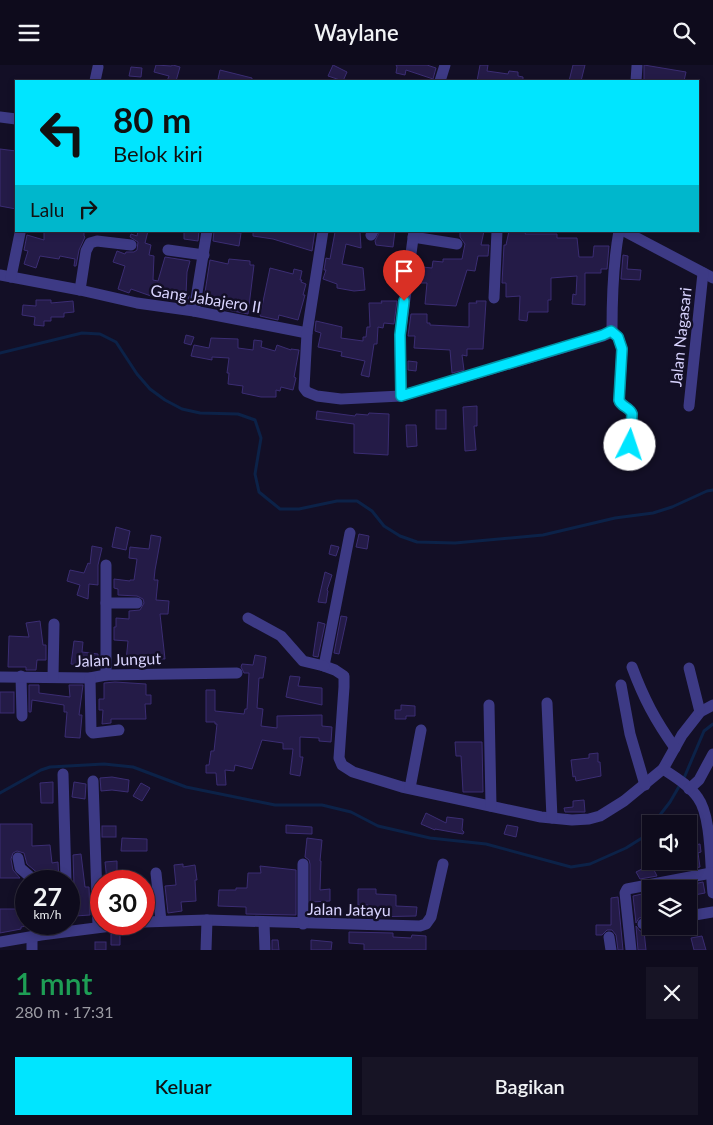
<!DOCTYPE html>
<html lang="id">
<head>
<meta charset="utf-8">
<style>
  :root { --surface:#0e0b1c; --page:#171425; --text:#f1f3f6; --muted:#9b9ba3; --line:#2e2b3b; --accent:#00e5ff }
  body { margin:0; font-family:Lato,sans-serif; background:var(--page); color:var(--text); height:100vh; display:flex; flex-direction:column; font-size:19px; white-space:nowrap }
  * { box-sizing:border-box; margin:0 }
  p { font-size:16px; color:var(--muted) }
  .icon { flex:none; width:28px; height:28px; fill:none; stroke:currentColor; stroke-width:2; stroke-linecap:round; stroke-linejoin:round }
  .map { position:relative; height:885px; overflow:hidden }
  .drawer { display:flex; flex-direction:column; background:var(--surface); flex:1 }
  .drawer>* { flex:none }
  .top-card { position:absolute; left:15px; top:15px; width:684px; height:152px; border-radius:0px; box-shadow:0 2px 8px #0003,0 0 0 1px var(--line); background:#00e5ff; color:#111; overflow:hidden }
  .tools { position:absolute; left:642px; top:750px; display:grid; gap:10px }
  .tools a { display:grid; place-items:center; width:55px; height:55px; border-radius:0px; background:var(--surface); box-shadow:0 2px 8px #0003,0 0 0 1px var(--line); font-size:25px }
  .speed { position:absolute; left:15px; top:805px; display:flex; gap:10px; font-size:25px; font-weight:700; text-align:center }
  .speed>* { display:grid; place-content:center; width:65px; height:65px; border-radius:50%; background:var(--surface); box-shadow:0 2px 8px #0003,0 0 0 1px var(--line); line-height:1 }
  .speed small { font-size:12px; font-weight:400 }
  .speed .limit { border:8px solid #d22; background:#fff; color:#111 }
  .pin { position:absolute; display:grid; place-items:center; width:42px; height:42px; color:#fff; margin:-51px -21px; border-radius:50% 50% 50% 0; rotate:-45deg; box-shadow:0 0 5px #0007 }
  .pin .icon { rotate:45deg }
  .me { position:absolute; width:55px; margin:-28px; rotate:4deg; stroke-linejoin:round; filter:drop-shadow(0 0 4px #0008) }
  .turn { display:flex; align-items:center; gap:18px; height:105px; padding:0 15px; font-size:22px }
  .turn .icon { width:65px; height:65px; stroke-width:2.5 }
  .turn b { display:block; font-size:35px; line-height:42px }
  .then { display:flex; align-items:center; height:48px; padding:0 15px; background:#0003; gap:10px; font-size:19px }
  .round { display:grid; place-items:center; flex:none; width:52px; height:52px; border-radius:0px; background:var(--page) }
  .head { display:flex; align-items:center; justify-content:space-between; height:85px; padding:0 15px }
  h1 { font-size:30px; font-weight:600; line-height:38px; color:#1e9e55 }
  .button { display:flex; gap:10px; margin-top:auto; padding:10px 15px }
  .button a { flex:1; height:58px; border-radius:0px; background:var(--accent); color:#111; font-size:20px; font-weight:600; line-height:58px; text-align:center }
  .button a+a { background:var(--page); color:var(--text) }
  header { display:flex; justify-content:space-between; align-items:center; height:65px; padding:0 15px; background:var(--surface); font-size:22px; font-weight:600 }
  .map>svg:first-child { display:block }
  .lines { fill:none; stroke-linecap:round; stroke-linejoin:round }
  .stream { stroke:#0c2248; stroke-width:3 }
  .building { fill:#241b47; stroke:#3b2d73 }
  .minor { stroke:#3d3a85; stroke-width:11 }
  .route-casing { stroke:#0095a6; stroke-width:12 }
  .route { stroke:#00e5ff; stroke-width:9 }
  .labels { text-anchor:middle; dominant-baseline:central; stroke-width:5; stroke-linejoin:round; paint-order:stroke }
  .street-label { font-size:16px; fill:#d9d4ff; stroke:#130f26 }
</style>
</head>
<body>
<header><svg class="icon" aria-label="menu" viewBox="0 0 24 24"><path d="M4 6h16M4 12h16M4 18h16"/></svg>Waylane<svg class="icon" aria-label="search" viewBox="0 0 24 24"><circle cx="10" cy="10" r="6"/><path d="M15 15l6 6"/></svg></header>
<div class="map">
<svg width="713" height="885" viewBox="0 0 713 885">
  <rect width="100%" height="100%" fill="#130f26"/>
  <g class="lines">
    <!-- stream -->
    <g class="stream">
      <polyline points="0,288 82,268 100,269 116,277 137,309 150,324 165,335 182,344 200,348 238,349 255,355 261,373 255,409 259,427 280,444 299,444 337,436 357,436 372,446 384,461 400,471 417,477 455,478 543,470 615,453 653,448 672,442 707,426 713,425"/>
      <polyline points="0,728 41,705 50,702 104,699 133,702 186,722 275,740 322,740 351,747 378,761 430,773 486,779 571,802 590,799 626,783 642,773 651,761"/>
      <polyline points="653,759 670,737 684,713 704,666 713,659"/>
    </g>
  </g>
  <!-- building -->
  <g class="building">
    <polygon points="156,0 171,1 173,0 180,2 176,16 167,16 169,11 154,7"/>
    <polygon points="333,0 347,7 343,16 328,11"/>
    <polygon points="396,0 427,0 436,3 433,14 406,5 405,10 396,8 397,2"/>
    <polygon points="480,0 488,0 487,6 508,9 509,6 518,7 518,11 523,12 523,16 477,16"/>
    <polygon points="573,0 585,0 581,16 569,16"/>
    <polygon points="644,0 686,7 684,16 644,16"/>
    <polygon points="131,2 142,3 141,12 129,11"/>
    <polygon points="220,5 252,13 252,16 228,16 218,14"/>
    <polygon points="0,84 16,86 16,144 0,141"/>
    <polygon points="44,166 84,166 84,171 85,172 79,185 76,201 74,201 75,194 60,191 59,194 40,191 36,203 24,199 28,186 24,185 27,170 44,175"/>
    <polygon points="138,166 148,166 145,178 151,180 149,190 154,191 153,215 158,216 165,192 190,196 187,207 186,229 189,230 188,238 176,236 171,234 172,232 153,227 151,231 131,224 129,228 118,224 125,201 113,197 117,186 125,189 126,187 134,187 137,185 138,177 130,172 131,169 137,171"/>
    <polygon points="184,166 199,166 198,176 184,174"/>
    <polygon points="214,166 241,168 239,181 213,176"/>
    <polygon points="253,166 315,166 312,186 273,174 253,171"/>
    <polygon points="360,166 361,183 346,179 342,199 363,203 365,225 354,226 337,223 337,219 323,214 326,205 324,205 326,193 330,194 335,167"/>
    <polygon points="380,166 395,166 393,182 376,180 375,176"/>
    <polygon points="460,166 484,166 481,180 489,180 488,191 478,191 475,206 467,205 456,241 425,239 427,218 415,218 416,205 421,206 422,202 432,203 433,196 443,197 443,194 462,194 465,179 460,172"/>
    <polygon points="509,166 526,167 525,169 557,169 557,173 577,173 579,192 593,192 594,181 609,181 607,204 601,204 601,208 585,208 585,240 572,239 573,229 576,230 577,211 551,213 551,235 548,235 548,247 528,247 527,256 519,255 520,231 506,232 506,218 502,218 504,180 506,180"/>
    <polygon points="623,190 628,191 627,204 641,205 640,215 621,214"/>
    <polygon points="229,194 250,196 250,200 254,200 248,249 203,240 210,195 228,199"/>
    <polygon points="270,203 293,209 294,204 302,206 300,215 302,215 301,217 306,219 303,230 305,230 298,255 279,250 278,255 260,251"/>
    <polygon points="36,235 51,235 51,238 73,236 74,247 64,248 64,252 51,252 51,256 44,256 44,261 34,260 35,252 22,250 23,240 36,241"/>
    <polygon points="381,236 397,236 394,259 384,258 383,263 378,262 377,279 374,279 369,312 361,310 365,296 341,291 342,287 318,282 321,268 315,266 316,256 342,262 341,273 363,276 363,272 366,272 367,262 370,262 369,238 382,238"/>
    <polygon points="476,236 486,236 483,284 467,284 467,291 462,290 464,305 452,308 450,285 414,283 415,271 408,271 411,249 427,249 427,258 430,258 430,260 469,262 469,238 477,238"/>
    <polygon points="186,270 194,272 191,280 184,278"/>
    <polygon points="211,273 238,274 238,283 253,285 254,275 262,276 261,282 275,286 277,280 291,285 291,284 299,285 294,312 296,313 293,325 281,322 280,326 276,325 276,332 261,332 242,328 243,321 228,319 229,308 227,308 229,293 212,292 212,295 191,291 194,280 209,283"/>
    <polygon points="408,296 417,297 416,306 408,305"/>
    <polygon points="477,341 477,361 474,361 476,385 465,386 463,342"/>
    <rect x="436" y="345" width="10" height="19"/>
    <polygon points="317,346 355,351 356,349 368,350 369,348 389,349 388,390 354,388 354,359 316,354"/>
    <polygon points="406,360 416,360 417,381 407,382"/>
    <polygon points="116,462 130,466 126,485 112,482"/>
    <polygon points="359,469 369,471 367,484 356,482"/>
    <polygon points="151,470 161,472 155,505 154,515 158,515 156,535 169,536 168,549 160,549 165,594 139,593 139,597 126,596 128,576 114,575 114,562 116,562 116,553 129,554 129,546 140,545 144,538 143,534 137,531 118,530 118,524 114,523 114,514 130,516 130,515 134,515 137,494 129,493 130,482 149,484"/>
    <polygon points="331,480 339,482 336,491 329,489"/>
    <polygon points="92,481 102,483 98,500 98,520 89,519 88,534 77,530 80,520 67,516 70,505 84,508 88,498 90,499"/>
    <polygon points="325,507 332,510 327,525 328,526 326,538 318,537"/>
    <polygon points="341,551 347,552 339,589 334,588"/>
    <polygon points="40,556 43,580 46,580 46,595 37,595 36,605 26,605 26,602 8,602 9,571 29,572 26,558"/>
    <polygon points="318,557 325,559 318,592 313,591"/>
    <polygon points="74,576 83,577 82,587 98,589 98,599 81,597 81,600 71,599"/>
    <polygon points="255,590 266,592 263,613 259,613 257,643 263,644 261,661 277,663 277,651 322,650 322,661 332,662 331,677 319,676 319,673 300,672 300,692 303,692 300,711 290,709 293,684 283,684 283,678 262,675 252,704 235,700 234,706 225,705 226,720 217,720 216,708 206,708 206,700 209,700 211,686 214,686 217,659 215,659 215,657 206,657 206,625 215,625 215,646 244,649 245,644 247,644 249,608 244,608 241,602 242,599 253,600"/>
    <polygon points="290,611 300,612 298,621 322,623 322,640 286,632"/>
    <polygon points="115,617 146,619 146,630 151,630 151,639 145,639 146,654 111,654 111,658 102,659 103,645 99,645 99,634 104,634 104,618"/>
    <polygon points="29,620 39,620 39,628 70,632 69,620 83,620 79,650 82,650 80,673 65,672 67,647 64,647 64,640 32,635 31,647 29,647"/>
    <rect x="0" y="627" width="14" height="21"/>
    <polygon points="401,640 415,641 415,651 406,651 406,654 395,654 395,645 401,645"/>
    <polygon points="455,677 482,677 483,727 463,727 461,691 456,691"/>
    <polygon points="598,688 598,697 600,697 601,711 576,716 575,711 573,712 571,695 589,693 589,689"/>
    <polygon points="112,712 129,715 128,727 112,725 101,726 100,713"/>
    <polygon points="53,717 53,738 41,738 40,718"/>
    <polygon points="74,717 86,719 85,734 72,732"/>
    <polygon points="141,718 150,723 142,736 133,731"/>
    <polygon points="584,735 585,747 565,747 564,743 573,742 573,736"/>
    <polygon points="426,748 446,758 447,752 463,754 462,765 464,767 463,769 435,764 435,765 421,759"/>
    <polygon points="0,759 32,759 32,781 50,780 52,798 58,797 59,816 42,816 40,810 27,799 24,788 17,786 13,788 11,794 13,805 20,813 0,813"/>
    <polygon points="286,760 312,762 312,769 286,768"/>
    <polygon points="507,760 518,762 516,772 504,769"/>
    <rect x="102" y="761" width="14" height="11"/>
    <polygon points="122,773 147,774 147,786 121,786"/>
    <polygon points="307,773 322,775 320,796 321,796 320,825 330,824 330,836 311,837 310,839 310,799 309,795 305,792"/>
    <polygon points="700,779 701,787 698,788 700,802 686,805 685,796 689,796 689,781"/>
    <polygon points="81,789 85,822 89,822 90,850 75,851 73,790"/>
    <polygon points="649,795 657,811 640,814 636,807 644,803 642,799"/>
    <polygon points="117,796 117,816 107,816 105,797"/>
    <polygon points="183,799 183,802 195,800 197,815 195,815 196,836 181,837 182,846 168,848 165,821 176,820 174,800"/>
    <polygon points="260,801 296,805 296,850 246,849 246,842 218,841 219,825 236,825 236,823 247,823 248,808 261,808"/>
    <polygon points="703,817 705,828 689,831 689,820"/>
    <polygon points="358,824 376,824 376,829 396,830 396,841 417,842 416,851 367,852 368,840 358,840"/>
    <polygon points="651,827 651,851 639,853 636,858 633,831"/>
    <polygon points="151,828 152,842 147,842 146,829"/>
    <polygon points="618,832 623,885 618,885 616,870 612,865 607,865 602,870 596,870 596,860 611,860 611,833"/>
    <polygon points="328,842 339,843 339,851 327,851"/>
    <polygon points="0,844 26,844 26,861 21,862 21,864 0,868"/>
    <polygon points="636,861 640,866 644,866 646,885 638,885"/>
    <polygon points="349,867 393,868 393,872 411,873 412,870 426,871 426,885 364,885 364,879 349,878"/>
    <polygon points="114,868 120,868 120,880 111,880 111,869"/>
    <polygon points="702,871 706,885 694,885 691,873"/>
    <polygon points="272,875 278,875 279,885 272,885"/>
    <polygon points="311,875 332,877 331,885 311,885"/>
    <rect x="95" y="877" width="11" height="8"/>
  </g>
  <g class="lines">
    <!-- minor -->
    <g class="minor">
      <polyline points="95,16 98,2"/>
      <polyline points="440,16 445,0"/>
      <polyline points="636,16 637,1"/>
      <polyline points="0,52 16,54"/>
      <polyline points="624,166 713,213"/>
      <polyline points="371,170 373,166"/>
      <polyline points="413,172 457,179"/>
      <polyline points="168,185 204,190"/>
      <polyline points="0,210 80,225 137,238 194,246 307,268 323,166"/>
      <polyline points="11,212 20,168"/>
      <polyline points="80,225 86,186 90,178 97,176 131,180"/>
      <polyline points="494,233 497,166"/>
      <polyline points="194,246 207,166"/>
      <path d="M611 266 618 272 622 284 619 335C621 342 630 342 632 349L630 380"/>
      <path d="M307 268 304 323 307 327 317 331 341 334 401 331 603 271 610 268 612 264C612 231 613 199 619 166"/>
      <polyline points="401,331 400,271 414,166"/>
      <polyline points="689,341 703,208"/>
      <polyline points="350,468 324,601 335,605 344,611 344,622 339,693 342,700 353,707 402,722 541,752 572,755 589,754 600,751 624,736 663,704 682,670 700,647 713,640"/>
      <polyline points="106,538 137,538"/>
      <polyline points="248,553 281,571 303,596 324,601"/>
      <path d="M632 602C644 634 655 655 675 683"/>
      <polyline points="689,603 700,647"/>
      <polyline points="106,610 106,500"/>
      <polyline points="21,611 22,651"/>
      <polyline points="0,612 90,613 106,610 237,608"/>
      <polyline points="53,612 54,559"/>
      <polyline points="90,613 91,666 93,668 119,665"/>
      <polyline points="621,620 630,669 645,720"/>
      <polyline points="547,638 552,753"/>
      <polyline points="489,640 491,741"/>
      <path d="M663 704C675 712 690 721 698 733 712 752 710 804 713 828"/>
      <polyline points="63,709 66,816"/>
      <polyline points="93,716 98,861"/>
      <polyline points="410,723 421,665"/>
      <polyline points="689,724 699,715 713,689"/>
      <polyline points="18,793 20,803 35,816"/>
      <polyline points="156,808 161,856"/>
      <polyline points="689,851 713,847"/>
      <polyline points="144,857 207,855 420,861 426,859 431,852 443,799"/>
      <polyline points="264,858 265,885"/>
      <polyline points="303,859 303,799"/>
      <polyline points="643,859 651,858"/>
      <polyline points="32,872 32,885"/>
      <polyline points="609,872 611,885"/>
      <polyline points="0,877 41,870 127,859"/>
      <polyline points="206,885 207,855"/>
      <polyline points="631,885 625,828 627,824 711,808"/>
    </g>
  </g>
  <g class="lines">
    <defs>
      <path id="route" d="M404 236 400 270 401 331 603 270 611 266 618 272 622 284 619 335C621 342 630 342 632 349L630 380"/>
    </defs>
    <!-- route casing -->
    <use href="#route" class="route-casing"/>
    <!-- route -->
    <use href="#route" class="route"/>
  </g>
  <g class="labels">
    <!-- street labels -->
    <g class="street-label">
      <text transform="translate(206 233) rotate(9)">Gang Jabajero II</text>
      <text transform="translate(680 272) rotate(-84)">Jalan Nagasari</text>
      <text transform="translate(118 594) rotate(-2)">Jalan Jungut</text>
      <text transform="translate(349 844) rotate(1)">Jalan Jatayu</text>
    </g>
  </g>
</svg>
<div class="tools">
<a><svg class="icon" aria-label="sound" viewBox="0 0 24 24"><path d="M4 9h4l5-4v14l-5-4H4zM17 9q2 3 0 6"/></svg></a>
<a><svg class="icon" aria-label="layers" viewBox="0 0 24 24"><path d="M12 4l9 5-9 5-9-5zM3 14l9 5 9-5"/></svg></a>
</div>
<div class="speed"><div>27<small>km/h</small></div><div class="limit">30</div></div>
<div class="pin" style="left:404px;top:236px;background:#d93025"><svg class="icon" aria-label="arrive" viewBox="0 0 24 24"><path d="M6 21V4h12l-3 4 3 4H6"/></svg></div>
<svg class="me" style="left:630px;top:380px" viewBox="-20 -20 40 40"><circle r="19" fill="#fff"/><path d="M0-13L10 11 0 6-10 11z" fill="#00e5ff"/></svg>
<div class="top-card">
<div class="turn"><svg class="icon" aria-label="left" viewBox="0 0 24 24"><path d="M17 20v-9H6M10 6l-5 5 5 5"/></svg><div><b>80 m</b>Belok kiri</div></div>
<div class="then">Lalu<svg class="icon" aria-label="right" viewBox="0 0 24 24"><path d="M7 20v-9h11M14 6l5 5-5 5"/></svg></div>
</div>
</div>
<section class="drawer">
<div class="head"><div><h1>1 mnt</h1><p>280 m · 17:31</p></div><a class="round"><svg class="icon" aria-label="close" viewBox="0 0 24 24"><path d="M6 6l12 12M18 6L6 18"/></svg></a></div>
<div class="button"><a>Keluar</a><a>Bagikan</a></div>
</section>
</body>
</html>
